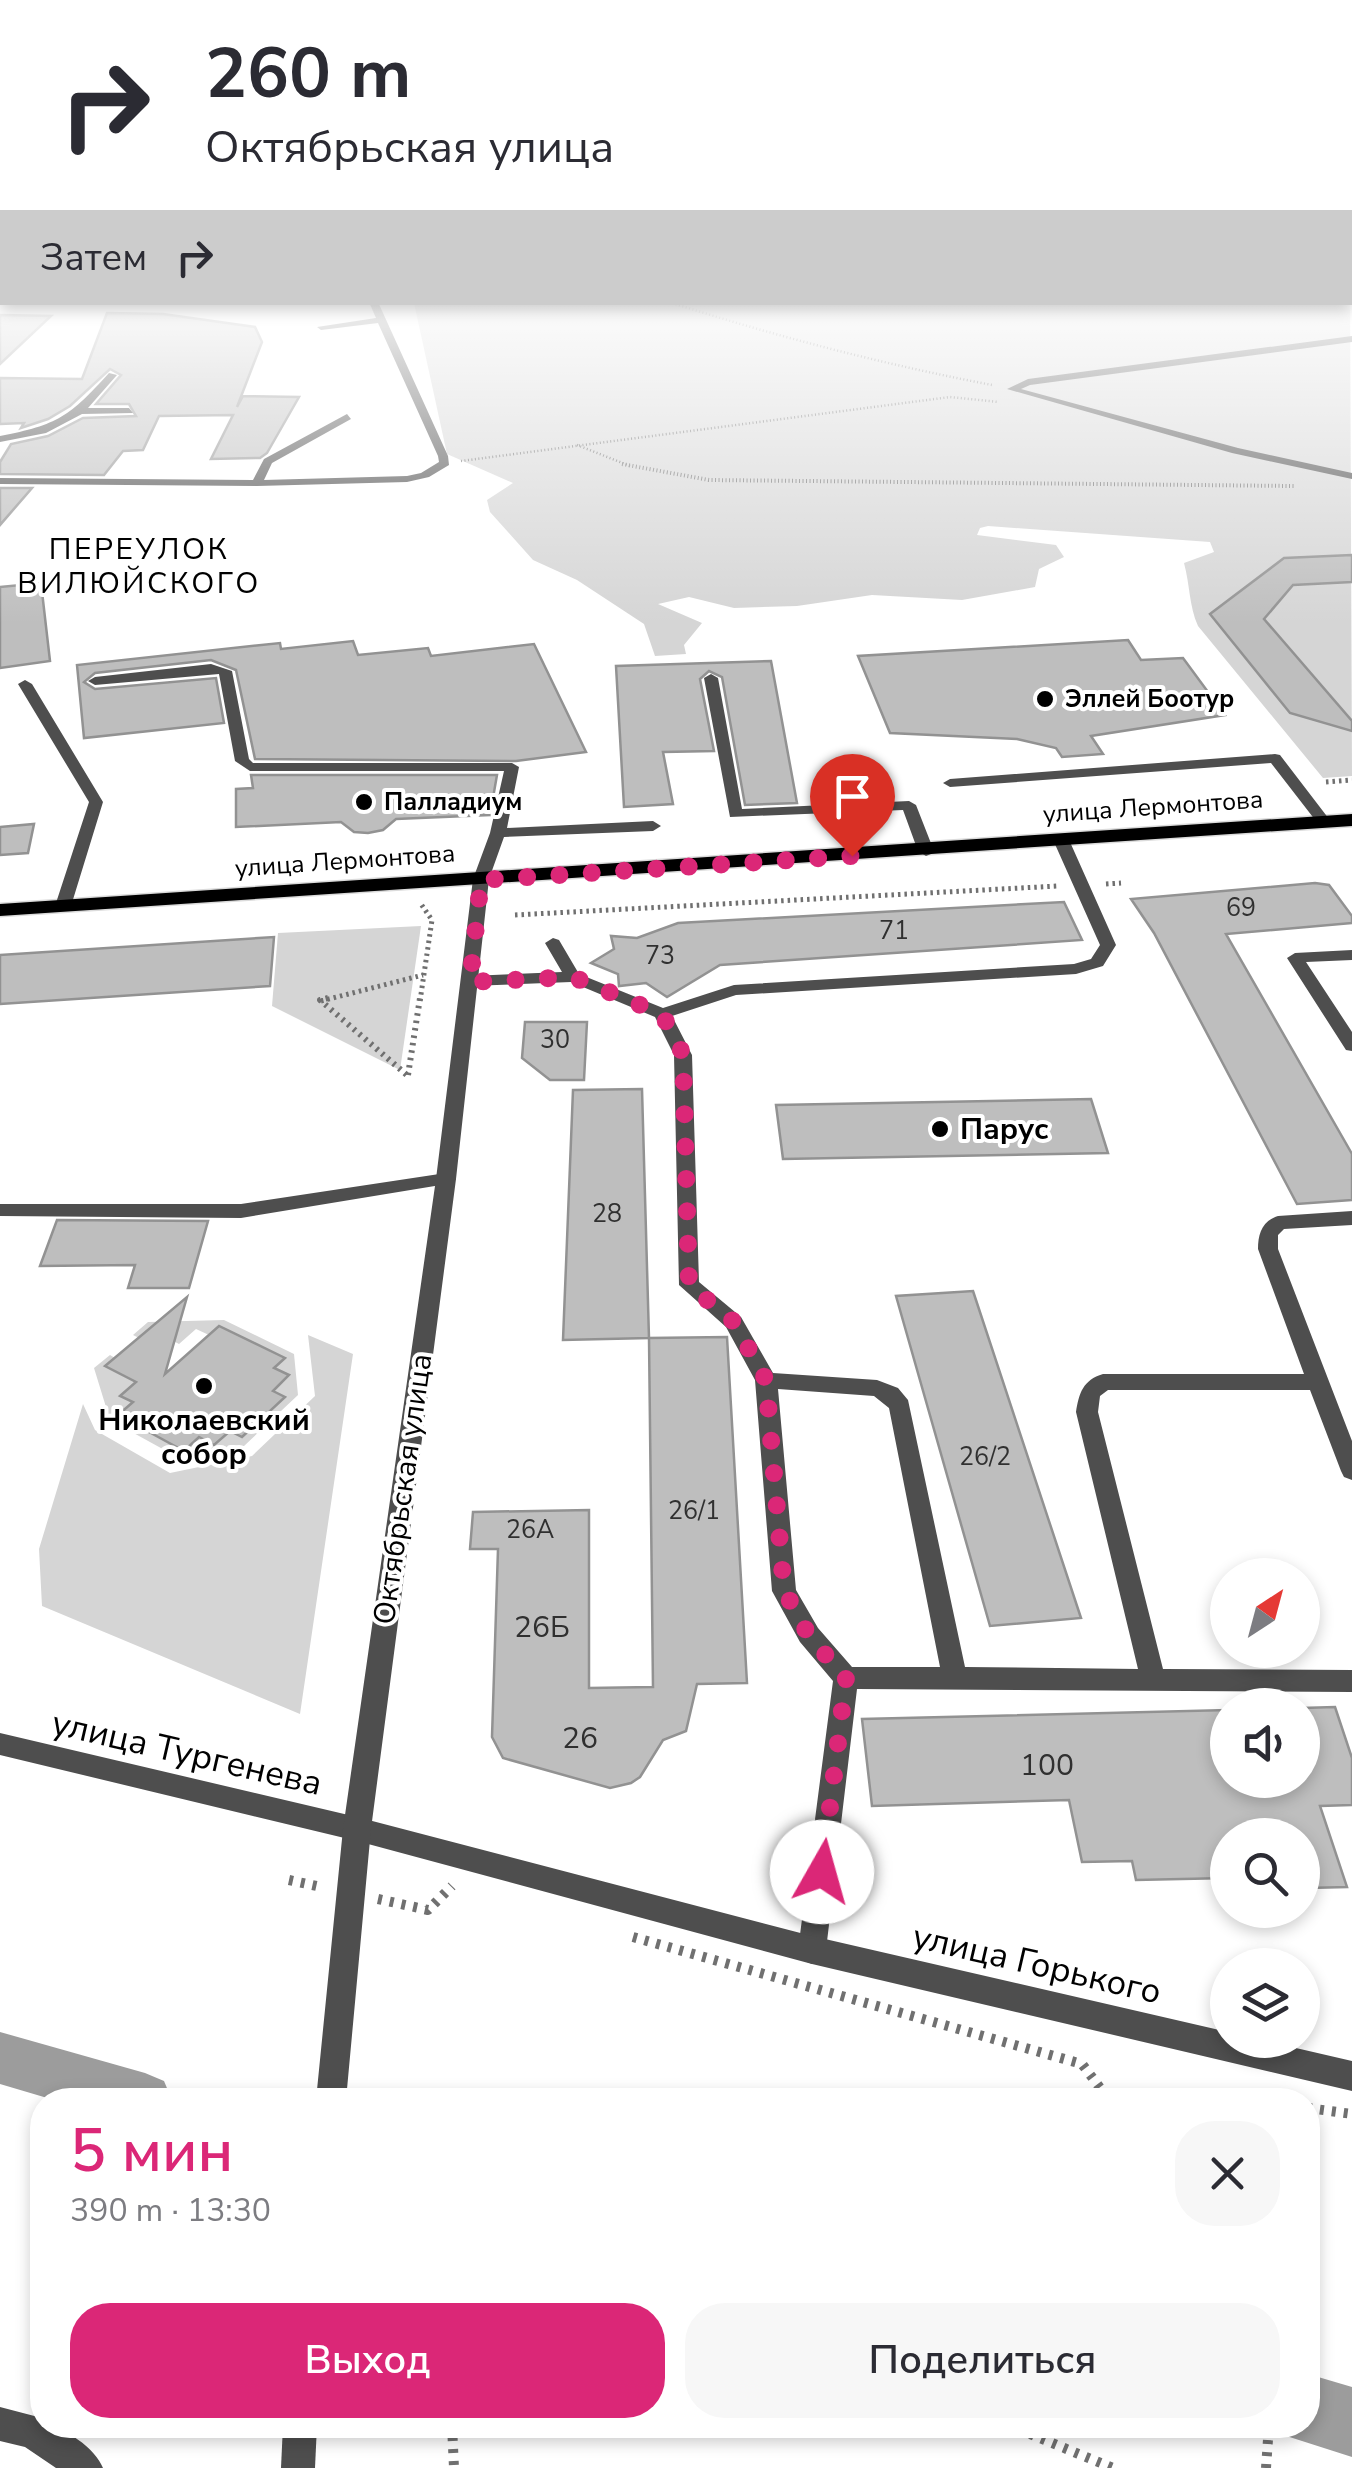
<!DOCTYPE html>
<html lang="ru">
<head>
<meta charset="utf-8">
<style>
  :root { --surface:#fff; --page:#f7f7f7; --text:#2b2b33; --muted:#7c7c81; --accent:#db2777 }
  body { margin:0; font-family:"Nunito Sans",sans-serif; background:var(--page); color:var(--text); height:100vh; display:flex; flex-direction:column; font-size:38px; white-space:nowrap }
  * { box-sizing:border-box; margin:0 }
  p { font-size:32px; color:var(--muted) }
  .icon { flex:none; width:55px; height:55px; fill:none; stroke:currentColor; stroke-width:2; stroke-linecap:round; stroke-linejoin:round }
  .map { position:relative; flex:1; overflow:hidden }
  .details { position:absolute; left:30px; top:2088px; width:1290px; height:350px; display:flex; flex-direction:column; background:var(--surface); border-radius:40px; box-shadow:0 5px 15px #0003 }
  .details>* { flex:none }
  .guide { position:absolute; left:0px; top:0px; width:1352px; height:305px; box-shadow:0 5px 15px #0003; background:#fff; color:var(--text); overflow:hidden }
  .needle { width:65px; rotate:36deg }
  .tools { position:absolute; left:1210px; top:1558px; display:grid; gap:20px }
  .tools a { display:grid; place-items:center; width:110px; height:110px; border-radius:50%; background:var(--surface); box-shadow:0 5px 15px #0003; font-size:50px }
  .pin { position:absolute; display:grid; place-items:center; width:85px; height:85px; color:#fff; margin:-102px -42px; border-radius:50% 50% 50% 0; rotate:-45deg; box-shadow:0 0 10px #0007 }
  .pin .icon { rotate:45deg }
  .me { position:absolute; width:110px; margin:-55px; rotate:7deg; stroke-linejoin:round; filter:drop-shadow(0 0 8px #0008) }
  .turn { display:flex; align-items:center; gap:35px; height:210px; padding:0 40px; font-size:45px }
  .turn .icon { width:130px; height:130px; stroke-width:2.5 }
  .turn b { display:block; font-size:70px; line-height:85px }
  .then { display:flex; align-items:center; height:95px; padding:0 40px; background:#0003; gap:20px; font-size:38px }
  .round { display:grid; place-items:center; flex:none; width:105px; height:105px; border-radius:40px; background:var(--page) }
  .overview { display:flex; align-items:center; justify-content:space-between; height:170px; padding:0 40px }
  h1 { font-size:60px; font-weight:600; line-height:75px; color:var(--accent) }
  .button { display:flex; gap:20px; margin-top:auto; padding:20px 40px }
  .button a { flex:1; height:115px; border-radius:40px; background:var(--accent); color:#fff; font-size:40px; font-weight:600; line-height:115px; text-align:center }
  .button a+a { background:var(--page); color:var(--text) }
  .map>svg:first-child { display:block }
  .green { fill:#d5d5d5 }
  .water { fill:#9c9c9c }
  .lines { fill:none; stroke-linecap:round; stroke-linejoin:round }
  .canal { fill:#9c9c9c; fill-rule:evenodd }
  .building { fill:#bebebe; stroke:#929292; stroke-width:2.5 }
  .primary-casing { stroke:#dbdbdb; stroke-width:3 }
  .path-far4 { stroke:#707070; stroke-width:2.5; stroke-dasharray:1 2.5; stroke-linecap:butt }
  .path-far3 { stroke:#707070; stroke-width:4; stroke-dasharray:1 2.5; stroke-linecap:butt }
  .path-far2 { stroke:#707070; stroke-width:5; stroke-dasharray:2.5 4; stroke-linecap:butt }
  .path-far1 { stroke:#707070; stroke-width:6; stroke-dasharray:2.5 5; stroke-linecap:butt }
  .path { stroke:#707070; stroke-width:10; stroke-dasharray:4 8; stroke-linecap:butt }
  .service { fill:#4e4e4e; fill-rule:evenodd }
  .pedestrian { fill:#4e4e4e; fill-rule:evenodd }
  .minor { fill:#4e4e4e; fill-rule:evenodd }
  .tertiary { fill:#4e4e4e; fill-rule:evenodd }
  .primary { fill:#000; fill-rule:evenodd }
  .route { stroke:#db2777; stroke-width:18; stroke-dasharray:0 32.4 }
  .poi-dot { fill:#000; stroke:#fff; stroke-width:4 }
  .labels { text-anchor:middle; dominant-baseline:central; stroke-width:8; stroke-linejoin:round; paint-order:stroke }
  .far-poi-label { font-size:25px; font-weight:bold; fill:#000; stroke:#fff; text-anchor:start }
  .far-street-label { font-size:25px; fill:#000; stroke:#fff }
  .number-label { font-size:25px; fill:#303030 }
  .far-quarter-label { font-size:30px; letter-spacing:2.5px; fill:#000; stroke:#fff }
  .poi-label { font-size:30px; font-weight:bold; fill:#000; stroke:#fff; text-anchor:start }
  .street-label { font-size:30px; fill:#000; stroke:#fff }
  .near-number-label { font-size:30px; fill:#303030 }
  .near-street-label { font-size:35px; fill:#000; stroke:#fff }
</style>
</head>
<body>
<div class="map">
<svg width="1352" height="2468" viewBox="0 0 1352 2468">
  <rect width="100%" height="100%" fill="#fff"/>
  <!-- green -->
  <g class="green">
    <path d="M1350 279 1352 776 1323 778 1198 626C1189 606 1190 585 1184 563L1214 552 1210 542 988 526 980 528 977 535 1056 545 1064 557 1039 569 1035 587 962 600 872 595 797 606 734 608 689 597 658 604 702 623 684 645 686 654 655 656 644 624 577 580 533 560 490 512 487 500 513 483 447 454 414 303 1350 302Z"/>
    <polygon points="421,926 400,1070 272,1006 278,933"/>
    <polygon points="224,1320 294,1354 298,1395 244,1446 179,1458 110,1420 94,1368 110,1355 115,1358 106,1366 136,1382 121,1395 133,1402 119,1415 184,1451 199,1437 214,1445 230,1431 243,1437 285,1398 273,1391 288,1375 274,1368 284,1358 220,1326 209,1335 196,1329 179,1344 150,1329 139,1338 133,1335 148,1322"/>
    <polygon points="308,1335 353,1354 300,1714 42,1606 39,1549 83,1404 95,1430 170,1473 252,1456 315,1396"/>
  </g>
  <!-- water -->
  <polygon class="water" points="1308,2374 1352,2387 1352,2457 1252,2425 1308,2425"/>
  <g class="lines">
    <!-- canal -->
    <polygon class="canal" points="0,2032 145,2073 164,2081 172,2100 54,2100 0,2084"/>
  </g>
  <!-- building -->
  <g class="building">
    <polygon points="107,313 163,314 255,327 262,342 237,407 243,396 299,397 267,453 260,458 211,459 233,415 159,416 143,450 123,451 104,475 0,474 0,462 11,444 48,436 83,418 136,416 129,404 96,404 121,375 110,369 70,406 48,419 21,428 24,423 0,424 0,378 82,379"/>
    <polygon points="0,315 51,316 0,364"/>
    <polygon points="0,488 32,488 0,525"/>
    <polygon points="1352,555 1352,582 1293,585 1264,619 1352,721 1352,731 1290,713 1210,614 1284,558"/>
    <polygon points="41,583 50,661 0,668 0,587"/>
    <polygon points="1128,640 1141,660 1183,658 1225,715 1091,736 1103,754 1062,757 1056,748 1017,739 890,733 858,656"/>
    <polygon points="353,641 358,655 428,648 431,656 534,644 586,752 516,761 255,759 236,670 211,660 95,673 84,682 95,689 216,678 224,723 84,738 77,665 280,643 281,649"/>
    <polygon points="771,661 797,803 745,805 722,677 709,671 700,679 714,751 663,752 673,804 624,807 616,666"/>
    <polygon points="251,775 497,775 490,815 396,819 383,830 368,833 354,832 341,822 236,827 236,789 253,788"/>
    <polygon points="34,824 28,853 0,855 0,827"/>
    <polygon points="1315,883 1329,885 1352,916 1352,923 1226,934 1352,1154 1352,1200 1297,1204 1154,933 1131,899"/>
    <polygon points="1064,902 1082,940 720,965 667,997 646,983 619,986 618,974 591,963 614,949 611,936 637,938 678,923"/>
    <polygon points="274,937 270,986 0,1004 0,955"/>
    <polygon points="525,1022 587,1022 584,1080 550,1080 522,1058"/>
    <polygon points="642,1089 649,1338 563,1340 573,1090"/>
    <polygon points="1091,1099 1108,1153 783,1159 776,1105"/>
    <polygon points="57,1220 208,1221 189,1288 128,1288 135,1265 40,1266"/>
    <polygon points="973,1291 1081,1618 990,1626 896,1296"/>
    <polygon points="187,1297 165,1374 219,1326 285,1358 274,1368 289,1375 273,1391 285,1397 242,1437 230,1431 214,1445 199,1437 184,1451 118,1415 133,1402 120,1396 136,1382 105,1366"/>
    <polygon points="727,1337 747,1683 697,1684 686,1731 663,1740 640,1777 631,1783 610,1788 503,1758 492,1737 498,1549 470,1549 473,1512 589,1510 589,1688 653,1687 649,1338"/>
    <polygon points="1335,1707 1352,1758 1352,1805 1320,1806 1347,1887 1307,1888 1302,1875 1302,1835 1228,1835 1228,1878 1136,1880 1132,1861 1082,1862 1069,1800 872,1806 862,1719 1228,1710 1228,1780 1302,1780 1302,1708"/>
  </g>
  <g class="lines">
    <defs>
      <polygon id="primary" points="1352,814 1352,826 0,916 0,904"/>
    </defs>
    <!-- primary casing -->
    <use href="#primary" class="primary-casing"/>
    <!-- path-far4 -->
    <g class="path-far4">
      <path d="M669 302C775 336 882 364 992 385"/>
      <polyline points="577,445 630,466"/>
      <polyline points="461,461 950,397 999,402"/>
    </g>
    <!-- path-far3 -->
    <polyline class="path-far3" points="622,464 709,480 1294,486"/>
    <!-- path-far2 -->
    <g class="path-far2">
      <polyline points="1326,782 1352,780"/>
      <polyline points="1106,884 1121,883"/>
      <polyline points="515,915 1058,886"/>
      <polyline points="321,1001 423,975"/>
      <polyline points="420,1001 432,920 421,904"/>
    </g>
    <!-- path-far1 -->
    <g class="path-far1">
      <polyline points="328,998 320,1000 408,1076"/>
      <polyline points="408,1075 420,998"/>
    </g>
    <!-- path -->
    <g class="path">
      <polyline points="289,1880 321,1887"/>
      <polyline points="378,1899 428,1910 452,1886"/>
      <polyline points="633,1937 1082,2064 1104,2093 1132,2100"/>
      <polyline points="1308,2108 1352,2114"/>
      <polyline points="452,2425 454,2468"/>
      <polyline points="1008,2425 1113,2468"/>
      <polyline points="1266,2468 1269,2425"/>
    </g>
    <!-- service -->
    <g class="service">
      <polygon points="369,302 378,302 448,456 449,465 429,477 407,482 257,486 0,484 0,478 253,480 264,459 347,414 351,419 272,463 264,480 407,476 421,473 439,462 438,456 378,323 321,330 317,327 376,318"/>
      <path d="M109 373 117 375 88 408H129L133 413 82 414 46 433 0 442V436C58 425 70 416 109 373Z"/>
      <polygon points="211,664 232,671 249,759 253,763 512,763 519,767 507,828 653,821 661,826 653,831 504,837 489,879 487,882 475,882 473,879 490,833 504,771 250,771 235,761 219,674 95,685 88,681 95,677"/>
      <polygon points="711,674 718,678 742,809 909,801 916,805 934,851 931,854 926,856 918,851 903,810 730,817 704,678"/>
      <polygon points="25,680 32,684 103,802 71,906 63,911 55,906 89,802 18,684"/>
      <polygon points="1275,754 1280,755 1329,819 1329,825 1319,825 1271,763 950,787 943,783 950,779"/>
      <path d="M1062 837 1070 842 1116 945 1103 966 1076 974 736 995 672 1016 692 1055 699 1282 741 1317 773 1373 877 1380 898 1388 908 1400 965 1667 1138 1669 1076 1412C1079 1393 1083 1380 1103 1374H1304L1258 1249C1258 1234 1262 1221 1278 1216L1352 1211V1225L1284 1229 1278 1235V1249L1352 1441V1480L1344 1477 1341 1471 1310 1390H1108L1100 1396 1098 1412 1163 1669 1352 1670V1692L857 1689 826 1950 822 1960 812 1964 802 1960 798 1950 833 1681 800 1642 772 1591 755 1380 726 1327 679 1285 674 1055 655 1017 571 982 470 986 462 981 470 976 562 972 545 943 553 938 559 940 579 974 663 1008 734 985 1074 964 1091 959 1100 945 1054 842ZM778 1389 874 1396 889 1408 940 1667H852L818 1628 796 1590Z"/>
      <polygon points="1352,950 1352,960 1306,962 1352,1032 1352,1051 1346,1050 1287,958 1295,953"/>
      <polygon points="446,1173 453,1175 456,1179 453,1183 241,1218 0,1216 0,1204 241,1204"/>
      <path d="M0 2407 42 2418V2425C63 2425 96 2449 103 2468H56L25 2447 0 2441Z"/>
    </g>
    <!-- pedestrian -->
    <polygon class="pedestrian" points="1352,336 1352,342 1030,385 1021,389 1238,448 1352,473 1352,479 1232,453 1007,389 1028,379"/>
    <!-- minor -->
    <g class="minor">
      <polygon points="0,279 2,279 2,282 0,283"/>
      <polygon points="0,1733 357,1817 812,1936 1228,2032 1228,2040 1261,2040 1352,2061 1352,2091 812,1964 357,1841 0,1755"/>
    </g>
    <!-- tertiary -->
    <g class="tertiary">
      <polygon points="481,874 489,879 456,1179 371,1829 346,2100 316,2100 343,1829 436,1179 473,879"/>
      <polygon points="283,2425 317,2425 315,2468 281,2468"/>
    </g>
    <!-- primary -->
    <use href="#primary" class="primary"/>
  </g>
  <!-- sky -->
  <linearGradient id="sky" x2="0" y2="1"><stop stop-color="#89aaca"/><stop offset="0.45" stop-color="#fff"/><stop offset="1" stop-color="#fff" stop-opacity="0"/></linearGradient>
  <rect width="1352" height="624" fill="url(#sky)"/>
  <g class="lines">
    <!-- route -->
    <polyline class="route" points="822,1872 846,1678 809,1636 784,1590 766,1380 734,1322 689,1285 683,1054 662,1014 573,977 470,982 481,880 852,856"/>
  </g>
  <!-- markers -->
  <g class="poi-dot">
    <circle cx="1045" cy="699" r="10"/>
    <circle cx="364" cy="802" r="10"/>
    <circle cx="940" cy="1129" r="10"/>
    <circle cx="204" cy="1386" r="10"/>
  </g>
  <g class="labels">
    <!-- far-poi labels -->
    <g class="far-poi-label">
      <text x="1065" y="699">Эллей Боотур</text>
      <text x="384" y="802">Палладиум</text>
    </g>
    <!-- far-street labels -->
    <g class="far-street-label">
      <text transform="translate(1153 807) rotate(-4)">улица Лермонтова</text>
      <text transform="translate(345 861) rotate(-4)">улица Лермонтова</text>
    </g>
    <!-- number labels -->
    <g class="number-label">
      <text x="1241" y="908">69</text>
      <text x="894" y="931">71</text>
      <text x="660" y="956">73</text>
      <text x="555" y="1040">30</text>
      <text x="607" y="1214">28</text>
      <text x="985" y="1457">26/2</text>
      <text x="694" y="1511">26/1</text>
      <text x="530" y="1530">26А</text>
    </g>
    <!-- far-quarter labels -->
    <g class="far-quarter-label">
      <text x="139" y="549">ПЕРЕУЛОК<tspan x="139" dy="34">ВИЛЮЙСКОГО</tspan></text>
    </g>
    <!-- poi labels -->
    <g class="poi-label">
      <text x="960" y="1129">Парус</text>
      <text x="204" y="1420" text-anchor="middle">Николаевский<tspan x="204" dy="34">собор</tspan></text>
    </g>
    <!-- street labels -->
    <g class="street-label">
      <text transform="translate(403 1489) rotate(-82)">Октябрьская улица</text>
    </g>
    <!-- near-number labels -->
    <g class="near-number-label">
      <text x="542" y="1627">26Б</text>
      <text x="580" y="1738">26</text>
      <text x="1047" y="1765">100</text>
    </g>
    <!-- near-street labels -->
    <g class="near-street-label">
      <text transform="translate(187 1753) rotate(13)">улица Тургенева</text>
      <text transform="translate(1037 1964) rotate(13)">улица Горького</text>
    </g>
  </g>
</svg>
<div class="tools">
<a><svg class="needle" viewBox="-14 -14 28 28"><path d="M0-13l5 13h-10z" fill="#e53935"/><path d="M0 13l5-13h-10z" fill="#7c7c81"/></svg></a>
<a><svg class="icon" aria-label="sound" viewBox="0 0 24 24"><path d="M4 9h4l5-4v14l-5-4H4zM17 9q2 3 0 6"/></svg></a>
<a><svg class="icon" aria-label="search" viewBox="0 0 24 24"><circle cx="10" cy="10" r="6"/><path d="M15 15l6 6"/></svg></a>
<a><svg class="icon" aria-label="layers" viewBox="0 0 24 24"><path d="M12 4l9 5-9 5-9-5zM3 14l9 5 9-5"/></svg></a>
</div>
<div class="pin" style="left:852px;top:856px;background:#d93025"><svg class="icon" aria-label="arrive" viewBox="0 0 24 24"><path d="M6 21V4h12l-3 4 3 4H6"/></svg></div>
<svg class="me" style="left:822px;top:1872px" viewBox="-20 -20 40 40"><circle r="19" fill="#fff"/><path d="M0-13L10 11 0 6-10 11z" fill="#db2777"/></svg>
<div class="guide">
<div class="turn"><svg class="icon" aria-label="right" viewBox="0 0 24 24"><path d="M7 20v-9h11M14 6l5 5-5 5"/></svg><div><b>260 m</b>Октябрьская улица</div></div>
<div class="then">Затем<svg class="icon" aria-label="right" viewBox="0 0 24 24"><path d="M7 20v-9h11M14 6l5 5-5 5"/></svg></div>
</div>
<section class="details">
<div class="overview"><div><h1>5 мин</h1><p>390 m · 13:30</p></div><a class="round"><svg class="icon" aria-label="close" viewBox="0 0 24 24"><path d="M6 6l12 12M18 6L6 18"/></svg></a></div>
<div class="button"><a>Выход</a><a>Поделиться</a></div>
</section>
</div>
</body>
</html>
